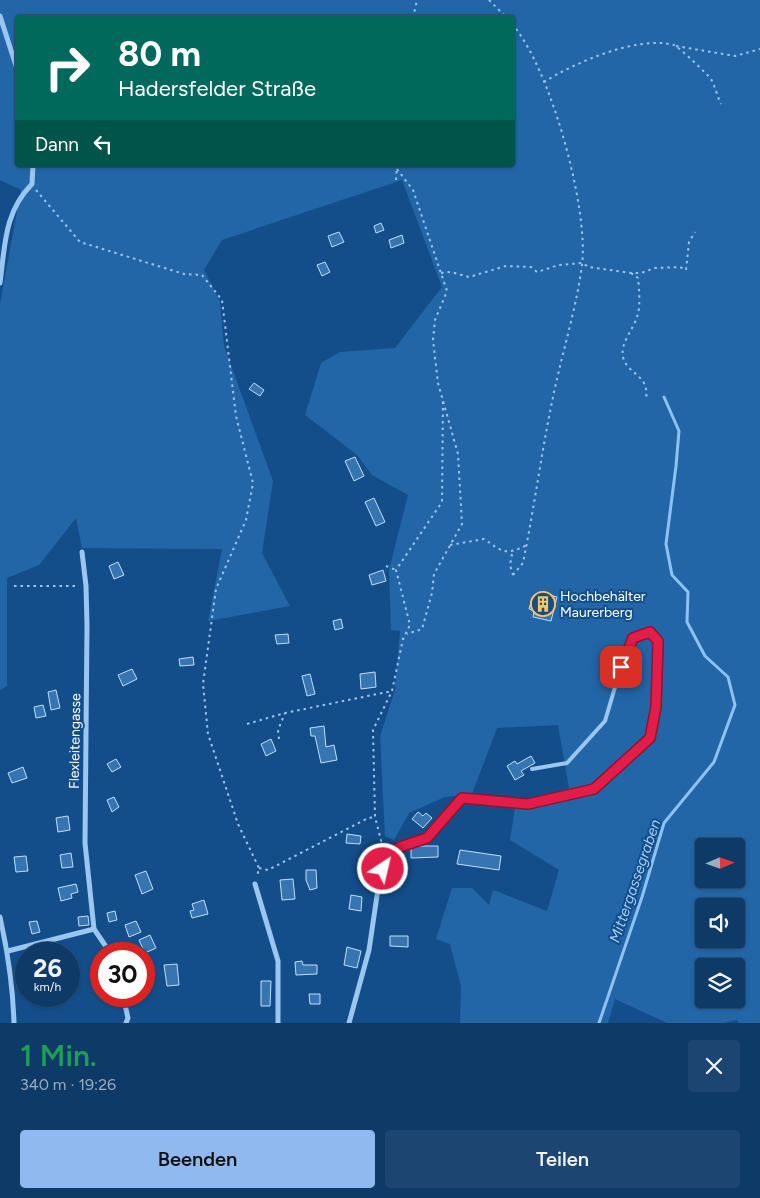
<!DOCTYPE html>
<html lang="de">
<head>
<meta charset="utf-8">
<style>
  :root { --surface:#0e3a68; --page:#1c4571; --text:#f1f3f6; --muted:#9badc0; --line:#2e547c; --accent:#90b9f0 }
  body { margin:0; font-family:Figtree,sans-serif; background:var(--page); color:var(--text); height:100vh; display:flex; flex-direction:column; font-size:19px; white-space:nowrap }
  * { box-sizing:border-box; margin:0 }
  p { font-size:16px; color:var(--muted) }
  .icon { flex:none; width:28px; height:28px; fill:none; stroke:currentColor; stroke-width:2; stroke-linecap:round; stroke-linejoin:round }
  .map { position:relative; height:1023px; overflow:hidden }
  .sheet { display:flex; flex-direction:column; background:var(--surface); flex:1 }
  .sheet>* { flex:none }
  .hud { position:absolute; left:15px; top:15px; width:500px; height:152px; border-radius:5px; box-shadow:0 1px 4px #0004,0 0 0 1px var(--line); background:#00695c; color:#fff; overflow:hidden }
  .needle { width:32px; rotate:88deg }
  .tools { position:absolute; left:695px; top:838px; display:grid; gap:10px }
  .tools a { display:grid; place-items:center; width:50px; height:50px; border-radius:5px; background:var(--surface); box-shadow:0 1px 4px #0004,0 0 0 1px var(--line); font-size:25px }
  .speed { position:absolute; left:15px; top:942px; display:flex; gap:10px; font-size:25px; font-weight:700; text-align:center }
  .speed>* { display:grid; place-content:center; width:65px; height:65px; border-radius:50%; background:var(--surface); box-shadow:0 1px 4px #0004,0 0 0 1px var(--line); line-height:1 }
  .speed small { font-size:12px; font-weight:400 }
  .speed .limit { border:8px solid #d22; background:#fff; color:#111 }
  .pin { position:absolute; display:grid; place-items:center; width:42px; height:42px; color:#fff; margin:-21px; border-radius:10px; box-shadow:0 2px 8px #0006 }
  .me { position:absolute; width:55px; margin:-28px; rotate:35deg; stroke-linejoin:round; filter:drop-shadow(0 0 4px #0008) }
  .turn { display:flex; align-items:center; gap:18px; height:105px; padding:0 20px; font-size:22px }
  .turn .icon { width:65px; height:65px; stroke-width:2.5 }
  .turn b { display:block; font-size:35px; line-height:42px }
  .then { display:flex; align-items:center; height:48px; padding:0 20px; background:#0003; gap:10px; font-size:19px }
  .round { display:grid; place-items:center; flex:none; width:52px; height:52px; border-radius:5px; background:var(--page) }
  .summary { display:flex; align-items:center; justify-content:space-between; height:85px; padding:0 20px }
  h1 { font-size:30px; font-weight:600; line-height:38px; color:#1e9e55 }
  .action { display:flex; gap:10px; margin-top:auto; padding:10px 20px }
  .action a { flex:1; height:58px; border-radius:5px; background:var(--accent); color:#111; font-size:20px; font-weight:600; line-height:58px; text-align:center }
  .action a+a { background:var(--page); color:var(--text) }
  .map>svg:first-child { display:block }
  .green { fill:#2266a8; fill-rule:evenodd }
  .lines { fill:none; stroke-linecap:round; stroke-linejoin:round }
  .stream { stroke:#8cc2f4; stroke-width:3 }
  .building { fill:#3775b2; stroke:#c1dffc }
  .path { stroke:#9bc6f0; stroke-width:2; stroke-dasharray:2.5 4; stroke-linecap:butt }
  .service { stroke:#9bc6f0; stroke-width:4 }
  .minor { stroke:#9bc6f0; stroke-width:5 }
  .route-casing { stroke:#92132f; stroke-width:12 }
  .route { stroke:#e11d48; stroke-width:9 }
  .labels { text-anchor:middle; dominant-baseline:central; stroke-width:4; stroke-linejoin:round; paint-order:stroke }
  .poi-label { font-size:14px; fill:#fff; stroke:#134e8b; text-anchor:start }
  .street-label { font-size:14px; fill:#fff; stroke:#134e8b }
  .water-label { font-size:15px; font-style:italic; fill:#a6d0f8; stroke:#134e8b }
</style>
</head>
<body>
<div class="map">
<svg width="760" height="1023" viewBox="0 0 760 1023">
  <rect width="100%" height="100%" fill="#134e8b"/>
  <!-- green -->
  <path class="green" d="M0 0H760V1023H739L737 1020 724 1023H667L615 999 608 1023H460L461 986 450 944 436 939 452 888H472L489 905 493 890 547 911 559 870 510 840 515 808 569 788 558 725 497 728 472 794 445 797 409 813 394 840 385 836 380 736 395 690 400 631 391 630 389 570 408 495 372 475 357 455 305 415 321 363 340 352 395 348 442 287 402 180 222 240 204 270 220 302 224 346 273 481 262 553 290 606 208 621 222 549 82 548 76 518 39 565 7 578V686L0 690V304L21 190 0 180ZM18 18H512V165H18ZM704 846H736V879H704ZM704 906H736V939H704ZM704 966H736V999H704Z"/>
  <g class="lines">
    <!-- stream -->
    <polyline class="stream" points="599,1023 642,897 664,823 714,762 735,705 728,677 705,656 687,622 688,592 672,575 666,544 676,466 679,431 664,397"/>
  </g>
  <!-- building -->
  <g class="building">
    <polygon points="381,223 384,230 376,233 374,226"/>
    <polygon points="339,232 344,242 332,247 328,236"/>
    <polygon points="402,235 404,243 391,248 389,240"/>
    <polygon points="325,262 330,272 322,276 317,265"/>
    <polygon points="254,383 264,390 260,396 249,389"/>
    <polygon points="355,457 364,476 354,481 345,461"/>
    <polygon points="374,498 385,522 376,526 365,502"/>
    <polygon points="118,562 124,575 114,579 109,566"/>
    <polygon points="383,570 386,581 372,585 369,575"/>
    <polygon points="539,592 557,597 551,621 533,617 534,611 529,609 532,598 537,599"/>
    <polygon points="341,619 343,628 335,630 333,621"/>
    <polygon points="288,634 289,643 277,644 275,635"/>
    <polygon points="193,657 194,665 180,666 179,659"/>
    <polygon points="132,669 137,679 123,686 118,675"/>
    <polygon points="375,672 376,687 361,689 360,674"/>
    <polygon points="310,674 315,694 307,696 302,676"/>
    <polygon points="56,690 60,708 51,710 48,692"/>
    <polygon points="43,705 46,716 36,718 34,707"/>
    <polygon points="324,726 326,747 334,745 337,760 321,763 315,736 311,736 310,728"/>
    <polygon points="271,739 276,751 266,756 261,744"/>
    <polygon points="531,756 535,763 521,771 524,775 515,780 507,766 515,761 517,764"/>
    <polygon points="116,759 121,767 112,772 107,764"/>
    <polygon points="23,767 27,778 12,783 8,773"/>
    <polygon points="114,797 119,807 112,812 107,800"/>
    <polygon points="418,812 423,816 426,813 432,818 423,828 412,819"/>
    <polygon points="68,816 70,830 58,832 56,818"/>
    <polygon points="347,834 361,836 360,844 346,843"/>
    <polygon points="416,846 438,846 438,857 411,858 411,848"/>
    <polygon points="460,850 501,856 499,870 457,864"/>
    <polygon points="71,853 73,867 62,868 60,855"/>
    <polygon points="26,856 28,871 16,872 14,857"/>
    <polygon points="306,870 316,870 317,888 310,890 306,880"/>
    <polygon points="146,871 153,889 142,894 135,875"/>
    <polygon points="293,879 295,899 282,900 280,880"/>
    <polygon points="76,884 78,892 71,894 72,898 61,901 58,888"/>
    <polygon points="351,895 362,897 361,911 349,909"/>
    <polygon points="204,900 208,914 192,918 190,911 194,910 192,904"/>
    <polygon points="115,911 117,920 109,922 107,913"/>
    <polygon points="88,916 89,925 79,926 78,917"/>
    <polygon points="37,921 40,932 32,934 29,922"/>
    <polygon points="136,921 141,932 129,937 125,925"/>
    <polygon points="150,935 156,948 145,953 139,940"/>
    <polygon points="390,936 408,936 408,947 390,946"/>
    <polygon points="347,947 361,951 357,968 344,965"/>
    <polygon points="302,961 303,965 317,965 317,974 296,975 295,962"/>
    <polygon points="177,964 179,985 167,986 164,965"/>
    <polygon points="261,981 271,981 270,1006 261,1006"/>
    <polygon points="309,994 320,994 320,1004 310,1004"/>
  </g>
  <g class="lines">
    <!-- path -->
    <g class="path">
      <polyline points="489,0 507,18"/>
      <polyline points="413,18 417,0"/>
      <path d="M512 24C550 67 589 208 582 265 576 311 561 356 552 402 541 455 534 509 523 563L513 575"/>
      <polyline points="676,46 735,56 760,49"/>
      <path d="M544 82C574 63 638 35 674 45 679 47 707 74 711 79 715 86 717 96 721 104"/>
      <polyline points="397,169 413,190 447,291 435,320 433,340 438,383 458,454 462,524 434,574 432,593 422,629 407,634"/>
      <polyline points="396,180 397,165"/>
      <polyline points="36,190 80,242 184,274 202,275 222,300 236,416 253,483 246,520 216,589 203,684 208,734 238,824 259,868 257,877"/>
      <polyline points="441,273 451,272 469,277 506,266 531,267 537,272 559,265 582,263 589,267 631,273 641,273 655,268 680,267 686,270 689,242 695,232"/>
      <path d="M631 273 638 278C639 289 641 306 637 317 633 330 620 343 623 357 627 375 650 374 646 399"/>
      <path d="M450 545 484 539C503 552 505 556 527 545"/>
      <polyline points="512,554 510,565 513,575"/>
      <polyline points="386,566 396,570"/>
      <polyline points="14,586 79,586"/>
      <polyline points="247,724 285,713 392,691"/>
      <polyline points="279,739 278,730 285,713"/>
      <polyline points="383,848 375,817 373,730 392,691 403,639 410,625 396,570 442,502 443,400"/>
      <polyline points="259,868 268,870 368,818 375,817"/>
    </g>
    <!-- service -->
    <polyline class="service" points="528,804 594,789 650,738 656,707 658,641 650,633 633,638 621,667 605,721 567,763 532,769"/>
    <!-- minor -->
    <g class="minor">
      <polyline points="0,16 18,72"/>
      <path d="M0 283C5 246 4 212 32 184L33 165"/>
      <polyline points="82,552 86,586 87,625 85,843 94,929 111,954"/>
      <polyline points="255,884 278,961 278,1023"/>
      <path d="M0 917C8 953 13 987 14 1023"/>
      <polyline points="8,951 94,929"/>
      <polyline points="123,996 128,1018 126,1023"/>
      <polyline points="349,1023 369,950 379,882 386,856 400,847 427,838 462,798 528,804"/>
    </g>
  </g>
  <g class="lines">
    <defs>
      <polyline id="route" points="383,869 386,856 400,847 427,838 462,798 528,804 594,789 650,738 656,707 658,641 650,632 633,638 621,667"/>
    </defs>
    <!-- route casing -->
    <use href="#route" class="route-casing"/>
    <!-- route -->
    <use href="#route" class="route"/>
  </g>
  <!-- icons -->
  <defs>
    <symbol id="building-ring" viewBox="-11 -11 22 22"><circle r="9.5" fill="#134e8b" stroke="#ffc55a" stroke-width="1.5"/><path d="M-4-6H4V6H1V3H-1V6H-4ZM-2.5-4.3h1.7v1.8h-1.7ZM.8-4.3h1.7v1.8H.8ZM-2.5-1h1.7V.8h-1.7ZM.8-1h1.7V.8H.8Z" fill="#ffc55a"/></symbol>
  </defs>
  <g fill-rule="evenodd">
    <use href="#building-ring" x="529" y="590" width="28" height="28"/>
  </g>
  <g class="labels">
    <!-- poi labels -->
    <g class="poi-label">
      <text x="560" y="596">Hochbehälter<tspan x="560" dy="16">Maurerberg</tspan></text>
    </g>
    <!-- street labels -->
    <g class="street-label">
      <text transform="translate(75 741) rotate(-89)">Flexleitengasse</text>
    </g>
    <!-- water labels -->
    <g class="water-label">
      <text transform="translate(635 881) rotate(-71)">Mittergassegraben</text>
    </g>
  </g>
</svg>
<div class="tools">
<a><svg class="needle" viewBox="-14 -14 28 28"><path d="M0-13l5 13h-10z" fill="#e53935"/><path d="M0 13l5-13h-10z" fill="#9badc0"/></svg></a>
<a><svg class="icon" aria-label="sound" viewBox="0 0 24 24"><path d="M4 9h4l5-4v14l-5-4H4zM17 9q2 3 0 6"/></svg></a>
<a><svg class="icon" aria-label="layers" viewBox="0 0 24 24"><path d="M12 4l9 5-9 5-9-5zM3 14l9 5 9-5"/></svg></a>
</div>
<div class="speed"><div>26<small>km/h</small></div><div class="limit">30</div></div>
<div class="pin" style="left:621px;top:667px;background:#d93025"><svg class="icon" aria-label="arrive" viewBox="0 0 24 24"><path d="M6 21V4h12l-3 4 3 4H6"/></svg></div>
<svg class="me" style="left:383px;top:869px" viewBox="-20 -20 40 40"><circle r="17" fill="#e11d48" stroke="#fff" stroke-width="3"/><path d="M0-11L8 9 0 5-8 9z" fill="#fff"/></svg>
<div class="hud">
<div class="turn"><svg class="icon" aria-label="right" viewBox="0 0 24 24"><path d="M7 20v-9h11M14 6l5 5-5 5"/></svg><div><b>80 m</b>Hadersfelder Straße</div></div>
<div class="then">Dann<svg class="icon" aria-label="left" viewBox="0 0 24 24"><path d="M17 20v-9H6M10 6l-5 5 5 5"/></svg></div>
</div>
</div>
<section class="sheet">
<div class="summary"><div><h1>1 Min.</h1><p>340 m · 19:26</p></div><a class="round"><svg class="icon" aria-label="close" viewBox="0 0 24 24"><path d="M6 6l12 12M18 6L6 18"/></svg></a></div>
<div class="action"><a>Beenden</a><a>Teilen</a></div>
</section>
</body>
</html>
